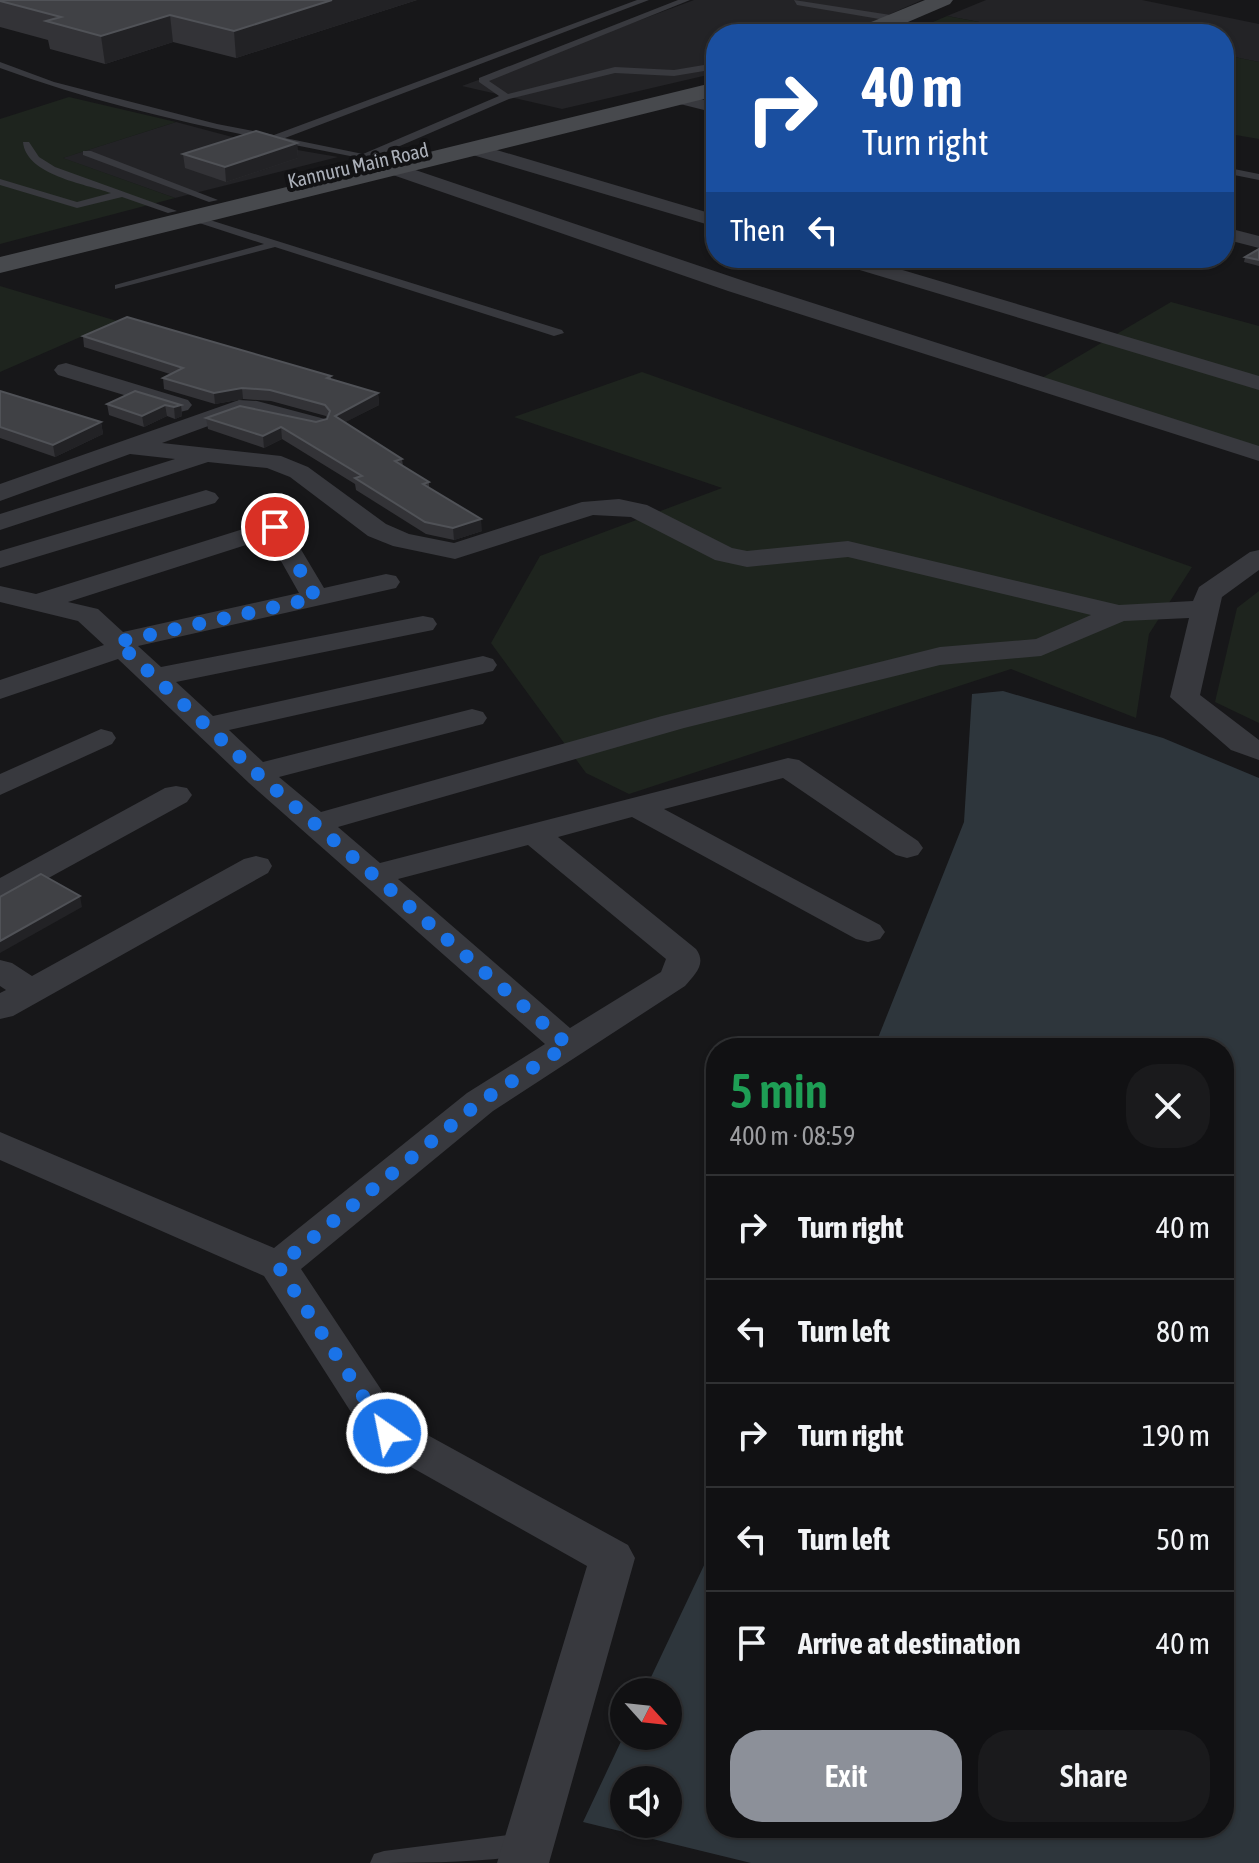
<!DOCTYPE html>
<html lang="en">
<head>
<meta charset="utf-8">
<style>
  :root { --surface:#111113; --page:#1a1a1c; --text:#f1f3f6; --muted:#9c9da0; --line:#303133; --accent:#8c9099 }
  body { margin:0; font-family:"Asap Condensed",sans-serif; background:var(--page); color:var(--text); height:100vh; display:flex; flex-direction:column; font-size:30px; white-space:nowrap }
  * { box-sizing:border-box; margin:0 }
  p { font-size:26px; color:var(--muted) }
  .icon { flex:none; width:44px; height:44px; fill:none; stroke:currentColor; stroke-width:2; stroke-linecap:round; stroke-linejoin:round }
  .map { position:relative; flex:1; overflow:hidden }
  .panel { position:absolute; left:706px; top:1038px; width:528px; height:800px; display:flex; flex-direction:column; background:var(--surface); border-radius:32px; box-shadow:0 2px 6px #0004,0 0 0 2px var(--line) }
  .panel>* { flex:none }
  .hud { position:absolute; left:706px; top:24px; width:528px; height:244px; border-radius:32px; box-shadow:0 2px 6px #0004,0 0 0 2px var(--line); background:#1a4fa0; color:#fff; overflow:hidden }
  .needle { width:52px; rotate:117deg }
  .tools { position:absolute; left:610px; top:1678px; display:grid; gap:16px }
  .tools a { display:grid; place-items:center; width:72px; height:72px; border-radius:50%; background:var(--surface); box-shadow:0 2px 6px #0004,0 0 0 2px var(--line); font-size:40px }
  .pin { position:absolute; display:grid; place-items:center; width:68px; height:68px; color:#fff; margin:-34px; border:4px solid #fff; border-radius:50%; box-shadow:0 2px 8px #0007 }
  .me { position:absolute; width:88px; margin:-44px; rotate:327deg; stroke-linejoin:round; filter:drop-shadow(0 0 6px #0008) }
  .turn { display:flex; align-items:center; gap:28px; height:168px; padding:0 24px; font-size:36px }
  .turn .icon { width:104px; height:104px; stroke-width:2.5 }
  .turn b { display:block; font-size:56px; line-height:68px }
  .then { display:flex; align-items:center; height:76px; padding:0 24px; background:#0003; gap:16px; font-size:30px }
  .round { display:grid; place-items:center; flex:none; width:84px; height:84px; border-radius:32px; background:var(--page) }
  .summary { display:flex; align-items:center; justify-content:space-between; height:136px; padding:0 24px }
  h1 { font-size:48px; font-weight:600; line-height:60px; color:#1e9e55 }
  .action { display:flex; gap:16px; margin-top:auto; padding:16px 24px }
  .action a { flex:1; height:92px; border-radius:32px; background:var(--accent); color:#fff; font-size:32px; font-weight:600; line-height:92px; text-align:center }
  .action a+a { background:var(--page); color:var(--text) }
  ul { padding:0; list-style:none }
  li { display:flex; align-items:center; gap:24px; height:104px; padding:0 24px; border-top:2px solid var(--line) }
  li div { flex:1 }
  li b { display:block; font-size:30px }
  li em { font-style:normal }
  .map>svg:first-child { display:block }
  .built { fill:#232326 }
  .green { fill:#1e241e }
  .water { fill:#2e363c; fill-rule:evenodd }
  .lines { fill:none; stroke-linecap:round; stroke-linejoin:round }
  .lane { fill:#38393e; fill-rule:evenodd }
  .street { fill:#38393e; fill-rule:evenodd }
  .secondary { fill:#47494d; fill-rule:evenodd }
  .wall { fill:#333337 }
  .shaded-wall { fill:#222225 }
  .building { fill:#404145; stroke:#505257; stroke-width:2 }
  .route { stroke:#1a73e8; stroke-width:14; stroke-dasharray:0 25.2 }
  .labels { text-anchor:middle; dominant-baseline:central; stroke-width:8; stroke-linejoin:round; paint-order:stroke }
  .far-street-label { font-size:20px; fill:#aaafb8; stroke:#121214 }
</style>
</head>
<body>
<div class="map">
<svg width="1259" height="1863" viewBox="0 0 1259 1863">
  <rect width="100%" height="100%" fill="#171719"/>
  <!-- built -->
  <g class="built">
    <polygon points="694,0 922,0 845,34 716,34 716,73 562,109 462,86"/>
    <polygon points="986,0 1142,0 1259,24 1259,62 1224,55 1224,34 1043,34 947,16"/>
    <polygon points="176,122 251,142 338,157 175,198 62,158"/>
  </g>
  <!-- green -->
  <g class="green">
    <polygon points="947,16 1043,34 905,34"/>
    <polygon points="1224,55 1259,62 1259,139 1224,133"/>
    <polygon points="69,97 176,122 63,158 175,198 0,244 0,119"/>
    <polygon points="0,286 117,321 0,372"/>
    <polygon points="1171,302 1259,326 1259,449 1042,378"/>
    <polygon points="642,372 1192,567 1149,634 1136,718 1011,669 629,794 586,773 491,643 540,556 722,488 514,417"/>
    <polygon points="1259,591 1259,723 1215,702 1237,608"/>
  </g>
  <!-- water -->
  <path class="water" d="M1003 691 1163 738 1259 778V1863H751L583 1822 624 1735 668 1736V1692H644L716 1540V1828H1224V1048H874L964 822 972 694ZM624 1780H668V1824H624Z"/>
  <g class="lines">
    <!-- lane -->
    <g class="lane">
      <path d="M637 0H649L285 138 363 154 499 96 479 82V78L678 0H690L489 81 508 94 615 67 674 70 716 63V69L674 76 615 73 509 99 372 158 376 161 371 164 350 156C233 133 113 110 0 68V62L54 82 217 124 274 135Z"/>
      <polygon points="794,0 897,16 901,19 897,22 797,5"/>
      <path d="M23 142H29L39 157 55 167 177 211 168 213 122 197 77 208 0 185V179L77 202 111 193C85 184 26 175 23 142Z"/>
      <polygon points="83,151 91,151 218,200 209,202 83,155"/>
      <polygon points="1224,167 1259,174 1259,180 1224,173"/>
      <polygon points="194,215 562,330 564,333 554,336 275,247 115,289 115,285 264,244 190,220 190,216"/>
      <path d="M524 1833 534 1836 538 1845 534 1854C485 1863 422 1863 370 1863L374 1854 384 1851Z"/>
    </g>
    <!-- street -->
    <g class="street">
      <polygon points="678,93 716,103 716,113 672,102 669,98 672,94"/>
      <polygon points="473,143 716,215 716,227 466,153 464,149"/>
      <polygon points="371,155 744,281 1259,446 1259,461 728,291 364,165 361,161"/>
      <polygon points="1224,227 1259,236 1259,248 1224,239"/>
      <polygon points="830,258 862,258 1259,376 1259,390 833,262"/>
      <polygon points="66,363 188,400 192,405 188,410 180,412 58,375 54,370 58,365"/>
      <path d="M239 400 257 401 325 419 328 424 325 429 316 431 256 415 241 414 162 443 281 456 308 467 386 524 409 534 454 543 582 502 619 499 647 505 732 548 747 551 848 541 1119 605 1193 601 1199 587 1250 552 1259 550V570L1222 597 1200 695 1259 740V760L1231 750 1170 697 1189 618 1124 621 1041 656 940 665 684 728 338 827 380 863 788 758 799 760 918 841 923 848 918 855 907 858 896 855 783 778 664 809 880 925 885 932 880 939 868 942 856 939 632 817 558 837 696 949C707 964 695 974 685 986L493 1111 301 1269 402 1421 628 1545 635 1558 549 1863H497L587 1566 372 1445 264 1276 0 1160V1132L274 1248 467 1093 545 1044 249 783 118 659 0 699V680L104 645 78 621 0 602V586L36 594 275 519 284 521 324 588 386 574 396 576 400 582 396 588 138 646 161 667 423 616 433 618 437 624 433 630 423 632 176 682 213 716 483 656 493 659 497 665 493 671 229 730 263 762 472 709 483 712 487 718 483 724 279 777 321 812 662 716 940 647 1036 639 1091 615 848 557 747 567 715 560 631 517 593 515 455 559 393 546 368 536 290 477 267 468 208 462 0 530V514L175 459 130 454 0 501V484ZM268 538 299 593 123 632 98 609 68 602ZM528 845 666 959 661 972 570 1028 398 879Z"/>
      <polygon points="206,490 215,493 219,498 215,503 0,568 0,551"/>
      <polygon points="101,729 112,732 116,738 112,744 0,795 0,774"/>
      <polygon points="176,786 187,788 192,795 187,802 12,898 0,901 0,878 165,788"/>
      <polygon points="256,856 268,859 272,866 268,873 13,1016 0,1019 0,993 6,990 0,986 0,960 12,963 32,976 244,859"/>
    </g>
    <!-- secondary -->
    <g class="secondary">
      <polygon points="925,0 953,0 950,4 880,34 851,34 854,29"/>
      <polygon points="716,82 716,96 0,273 0,257"/>
    </g>
  </g>
  <!-- wall -->
  <g class="wall">
    <polygon points="0,0 417,0 236,58 173,42 105,64 50,49 48,40 0,27"/>
    <polygon points="297,143 298,158 226,182 185,168 183,154"/>
    <polygon points="1259,249 1259,266 1244,262 1245,257"/>
    <polygon points="83,336 331,376 331,379 378,393 379,405 345,422 402,459 403,466 429,482 429,488 482,531 454,540 426,534 356,490 355,484 282,439 264,448 208,429 206,418 316,422 327,419 326,416 271,401 243,399 215,404 164,389 163,378 170,374 84,347"/>
    <polygon points="0,391 101,422 103,434 55,457 0,438"/>
    <polygon points="107,404 181,405 182,416 175,419 167,416 144,427 109,415"/>
  </g>
  <!-- shaded-wall -->
  <g class="shaded-wall">
    <polygon points="332,0 417,0 236,58 234,31"/>
    <polygon points="170,15 173,42 105,64 101,36"/>
    <polygon points="297,143 298,158 226,182 225,167"/>
    <polygon points="242,388 243,399 215,404 214,393"/>
    <polygon points="378,393 379,405 336,427 335,416"/>
    <polygon points="165,405 167,416 144,427 142,416"/>
    <polygon points="181,405 182,416 175,419 174,407"/>
    <polygon points="101,422 103,434 55,457 53,445"/>
    <polygon points="281,427 282,439 264,448 263,436"/>
    <polygon points="481,519 482,531 454,540 453,528"/>
    <polygon points="80,896 82,907 0,953 0,941"/>
  </g>
  <!-- building -->
  <g class="building">
    <polygon points="0,0 332,0 234,31 170,15 101,36 46,21 61,17 0,1"/>
    <polygon points="256,131 297,143 225,167 183,154"/>
    <polygon points="1259,249 1259,260 1245,257"/>
    <polygon points="127,317 331,376 327,378 378,393 335,416 402,459 395,461 429,482 423,484 481,519 453,528 425,522 355,478 362,476 281,427 263,436 206,418 240,406 316,422 327,419 330,411 325,405 270,390 242,388 214,393 163,378 183,368 83,336"/>
    <polygon points="0,391 101,422 53,445 0,427"/>
    <polygon points="135,391 181,405 174,407 165,405 142,416 107,404"/>
    <polygon points="41,874 80,896 0,941 0,897"/>
  </g>
  <g class="lines">
    <!-- route -->
    <polyline class="route" points="275,527 316,598 117,642 260,776 568,1045 480,1102 278,1266 387,1433"/>
  </g>
  <g class="labels">
    <!-- far-street labels -->
    <g class="far-street-label">
      <text transform="translate(358 165) rotate(-13)">Kannuru Main Road</text>
    </g>
  </g>
</svg>
<div class="tools">
<a><svg class="needle" viewBox="-14 -14 28 28"><path d="M0-13l5 13h-10z" fill="#e53935"/><path d="M0 13l5-13h-10z" fill="#9c9da0"/></svg></a>
<a><svg class="icon" aria-label="sound" viewBox="0 0 24 24"><path d="M4 9h4l5-4v14l-5-4H4zM17 9q2 3 0 6"/></svg></a>
</div>
<div class="pin" style="left:275px;top:527px;background:#d93025"><svg class="icon" aria-label="arrive" viewBox="0 0 24 24"><path d="M6 21V4h12l-3 4 3 4H6"/></svg></div>
<svg class="me" style="left:387px;top:1433px" viewBox="-20 -20 40 40"><circle r="17" fill="#1a73e8" stroke="#fff" stroke-width="3"/><path d="M0-11L8 9 0 5-8 9z" fill="#fff"/></svg>
<div class="hud">
<div class="turn"><svg class="icon" aria-label="right" viewBox="0 0 24 24"><path d="M7 20v-9h11M14 6l5 5-5 5"/></svg><div><b>40 m</b>Turn right</div></div>
<div class="then">Then<svg class="icon" aria-label="left" viewBox="0 0 24 24"><path d="M17 20v-9H6M10 6l-5 5 5 5"/></svg></div>
</div>
<section class="panel">
<div class="summary"><div><h1>5 min</h1><p>400 m · 08:59</p></div><a class="round"><svg class="icon" aria-label="close" viewBox="0 0 24 24"><path d="M6 6l12 12M18 6L6 18"/></svg></a></div>
<ul>
<li><svg class="icon" aria-label="right" viewBox="0 0 24 24"><path d="M7 20v-9h11M14 6l5 5-5 5"/></svg><div><b>Turn right</b></div><em>40 m</em></li>
<li><svg class="icon" aria-label="left" viewBox="0 0 24 24"><path d="M17 20v-9H6M10 6l-5 5 5 5"/></svg><div><b>Turn left</b></div><em>80 m</em></li>
<li><svg class="icon" aria-label="right" viewBox="0 0 24 24"><path d="M7 20v-9h11M14 6l5 5-5 5"/></svg><div><b>Turn right</b></div><em>190 m</em></li>
<li><svg class="icon" aria-label="left" viewBox="0 0 24 24"><path d="M17 20v-9H6M10 6l-5 5 5 5"/></svg><div><b>Turn left</b></div><em>50 m</em></li>
<li><svg class="icon" aria-label="arrive" viewBox="0 0 24 24"><path d="M6 21V4h12l-3 4 3 4H6"/></svg><div><b>Arrive at destination</b></div><em>40 m</em></li>
</ul>
<div class="action"><a>Exit</a><a>Share</a></div>
</section>
</div>
</body>
</html>
